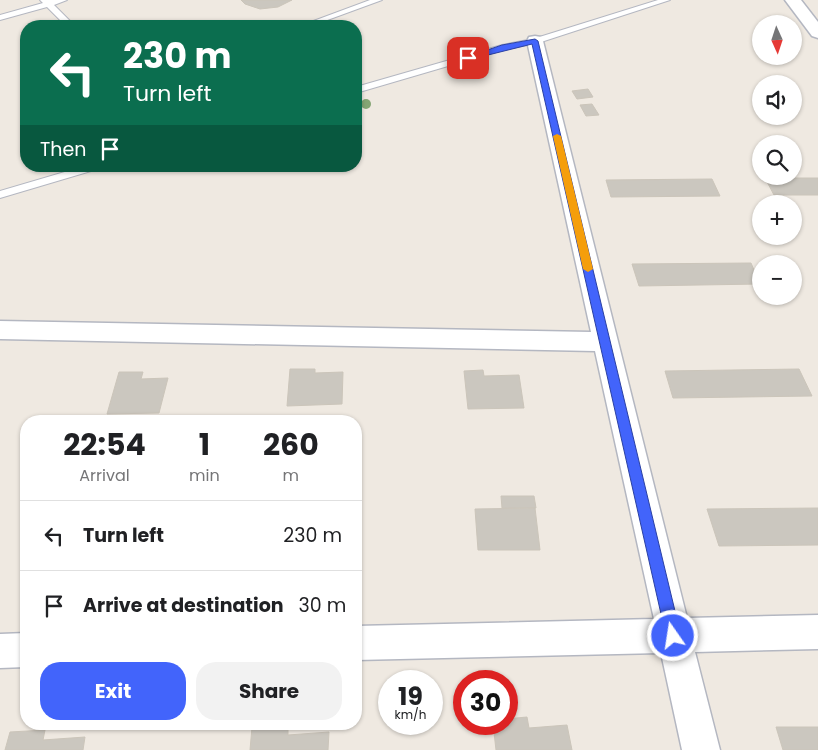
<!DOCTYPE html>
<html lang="en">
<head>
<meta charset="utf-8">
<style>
  :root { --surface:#fff; --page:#f2f2f2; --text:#202124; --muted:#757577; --line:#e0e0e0; --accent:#4264fb }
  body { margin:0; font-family:Poppins,sans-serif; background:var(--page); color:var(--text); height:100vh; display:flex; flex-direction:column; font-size:19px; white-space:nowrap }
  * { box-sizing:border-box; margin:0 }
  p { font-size:16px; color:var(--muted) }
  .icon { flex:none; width:28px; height:28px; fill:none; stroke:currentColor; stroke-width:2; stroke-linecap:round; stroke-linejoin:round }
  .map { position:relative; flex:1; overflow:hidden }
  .side { position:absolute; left:20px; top:415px; width:342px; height:315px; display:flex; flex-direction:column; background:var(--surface); border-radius:20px; box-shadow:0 1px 4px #0004 }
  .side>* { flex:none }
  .top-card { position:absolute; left:20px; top:20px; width:342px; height:152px; border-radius:20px; box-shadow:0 1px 4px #0004; background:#0b6e4f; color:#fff; overflow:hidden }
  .needle { width:32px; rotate:177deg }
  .fabs { position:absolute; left:752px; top:15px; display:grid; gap:10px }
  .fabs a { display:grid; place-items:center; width:50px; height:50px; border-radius:50%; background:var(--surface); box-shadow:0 1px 4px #0004; font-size:25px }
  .speed { position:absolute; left:378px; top:670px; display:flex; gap:10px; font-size:25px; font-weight:700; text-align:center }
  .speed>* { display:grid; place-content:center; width:65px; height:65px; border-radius:50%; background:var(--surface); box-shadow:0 1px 4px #0004; line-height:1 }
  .speed small { font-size:12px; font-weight:400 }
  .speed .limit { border:8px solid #d22; background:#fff; color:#111 }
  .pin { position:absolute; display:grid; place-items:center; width:42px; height:42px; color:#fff; margin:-21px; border-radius:10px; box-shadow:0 2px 8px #0006 }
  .me { position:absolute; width:55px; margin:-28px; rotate:347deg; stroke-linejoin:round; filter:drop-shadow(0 0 4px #0008) }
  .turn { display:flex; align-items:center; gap:18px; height:105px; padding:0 20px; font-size:22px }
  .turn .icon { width:65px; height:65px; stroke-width:2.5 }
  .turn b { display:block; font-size:35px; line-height:42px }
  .then { display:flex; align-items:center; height:48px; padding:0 20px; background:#0003; gap:10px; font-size:19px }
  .eta { display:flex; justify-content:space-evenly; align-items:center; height:85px; text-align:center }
  .eta b { font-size:30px; font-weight:700; line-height:35px }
  .primary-button { display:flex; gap:10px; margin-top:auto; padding:10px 20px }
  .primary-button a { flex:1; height:58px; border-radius:20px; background:var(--accent); color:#fff; font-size:20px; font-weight:700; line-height:58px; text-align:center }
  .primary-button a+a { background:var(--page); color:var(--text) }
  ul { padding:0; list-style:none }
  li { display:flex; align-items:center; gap:15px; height:70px; padding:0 20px; border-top:1px solid var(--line) }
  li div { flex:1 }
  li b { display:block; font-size:19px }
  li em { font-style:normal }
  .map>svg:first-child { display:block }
  .building { fill:#cbc7bf; stroke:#cbc5ba }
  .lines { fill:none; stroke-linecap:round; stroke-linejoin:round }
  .lane-casing { stroke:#b4b7c1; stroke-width:2 }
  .street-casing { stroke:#b4b7c1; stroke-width:3 }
  .lane { fill:#fff; fill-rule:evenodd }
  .street { fill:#fff; fill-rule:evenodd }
  .tree { fill:#84a574 }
  .route { fill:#4264fb; stroke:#2b41a3 }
  .slow { fill:#f59e0b }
</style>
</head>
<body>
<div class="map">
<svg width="818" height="750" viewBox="0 0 818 750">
  <rect width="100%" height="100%" fill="#efe9e1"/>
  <!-- building -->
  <g class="building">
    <polygon points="241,0 292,0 278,7 260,9 245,4"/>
    <polygon points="588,89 593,97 577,99 572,91"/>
    <polygon points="592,104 599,115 586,116 580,105"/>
    <polygon points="765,178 818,178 818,195 774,195"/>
    <polygon points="712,179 720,196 611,197 606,180"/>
    <polygon points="751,263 760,284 639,286 632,264"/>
    <polygon points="290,369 315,369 315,373 343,372 342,404 287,406"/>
    <polygon points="799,369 812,396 673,398 665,371"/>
    <polygon points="483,370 484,376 519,375 524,408 468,409 464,371"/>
    <polygon points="119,372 143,372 141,379 168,378 159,413 107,414"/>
    <polygon points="501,496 534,496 536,508 502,508"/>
    <polygon points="535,508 540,550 478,550 475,509"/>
    <polygon points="818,508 818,545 719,546 707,509"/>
    <polygon points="527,717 529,728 567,725 572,750 496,750 493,724 506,724 506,719"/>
    <polygon points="288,725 288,735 329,732 328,750 250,750 252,727"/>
    <polygon points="776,727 818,727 818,750 783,750"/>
    <polygon points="45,730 43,740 85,737 83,750 5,750 10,732"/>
  </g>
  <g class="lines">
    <defs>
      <g id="lane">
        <polygon points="40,0 67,0 54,5 75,26 66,26 47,7 0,20 0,15 43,3"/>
        <polygon points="370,0 382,0 311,26 300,26"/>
        <polygon points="658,0 670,0 538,43 506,49 356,93 356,87 502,45 533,39"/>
        <polygon points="85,166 102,166 101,168 0,198 0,191"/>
      </g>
      <g id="street">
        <polygon points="785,0 801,0 818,22 818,38 812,36"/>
        <polygon points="535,36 541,37 543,41 687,618 818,615 818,649 695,652 720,750 682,750 661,653 356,660 356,626 654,619 595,351 0,339 0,321 591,332 527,41 529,37"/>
        <polygon points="26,633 26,667 0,668 0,634"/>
      </g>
    </defs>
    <!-- lane casing -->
    <use href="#lane" class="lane-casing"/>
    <!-- street casing -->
    <use href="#street" class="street-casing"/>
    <!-- lane -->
    <use href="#lane" class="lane"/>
    <!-- street -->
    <use href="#street" class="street"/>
  </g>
  <!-- trees -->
  <circle class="tree" cx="366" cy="104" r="5"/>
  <!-- route -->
  <polygon class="route" points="535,39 538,41 681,636 678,642 673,644 668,642 666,636 532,44 468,60 464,58 502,45"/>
  <!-- slow -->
  <polygon class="slow" points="557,134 561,136 593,269 588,272 583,269 553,136"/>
</svg>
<div class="fabs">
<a><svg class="needle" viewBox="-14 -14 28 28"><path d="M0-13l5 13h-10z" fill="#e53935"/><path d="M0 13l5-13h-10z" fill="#757577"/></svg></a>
<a><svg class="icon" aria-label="sound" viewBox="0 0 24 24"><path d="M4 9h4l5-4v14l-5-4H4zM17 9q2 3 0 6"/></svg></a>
<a><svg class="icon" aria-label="search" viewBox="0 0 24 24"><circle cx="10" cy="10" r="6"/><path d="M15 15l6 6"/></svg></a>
<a>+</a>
<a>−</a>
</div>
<div class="speed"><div>19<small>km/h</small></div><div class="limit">30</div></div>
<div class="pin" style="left:468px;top:58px;background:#d93025"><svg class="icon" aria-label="arrive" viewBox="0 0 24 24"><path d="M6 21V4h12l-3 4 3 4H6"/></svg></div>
<svg class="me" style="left:673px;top:636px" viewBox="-20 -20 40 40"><circle r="17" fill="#4264fb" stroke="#fff" stroke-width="3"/><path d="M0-11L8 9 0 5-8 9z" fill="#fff"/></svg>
<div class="top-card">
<div class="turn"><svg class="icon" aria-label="left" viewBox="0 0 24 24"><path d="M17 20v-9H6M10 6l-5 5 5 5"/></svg><div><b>230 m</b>Turn left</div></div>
<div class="then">Then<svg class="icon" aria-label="arrive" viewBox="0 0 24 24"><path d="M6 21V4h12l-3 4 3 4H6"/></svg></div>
</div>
<section class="side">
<div class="eta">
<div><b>22:54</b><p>Arrival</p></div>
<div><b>1</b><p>min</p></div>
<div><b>260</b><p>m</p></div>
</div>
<ul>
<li><svg class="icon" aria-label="left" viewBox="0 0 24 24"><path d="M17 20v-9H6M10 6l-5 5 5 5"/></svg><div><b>Turn left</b></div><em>230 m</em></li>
<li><svg class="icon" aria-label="arrive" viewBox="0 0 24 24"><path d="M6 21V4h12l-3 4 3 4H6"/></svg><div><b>Arrive at destination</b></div><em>30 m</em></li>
</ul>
<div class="primary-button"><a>Exit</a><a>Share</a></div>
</section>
</div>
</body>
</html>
